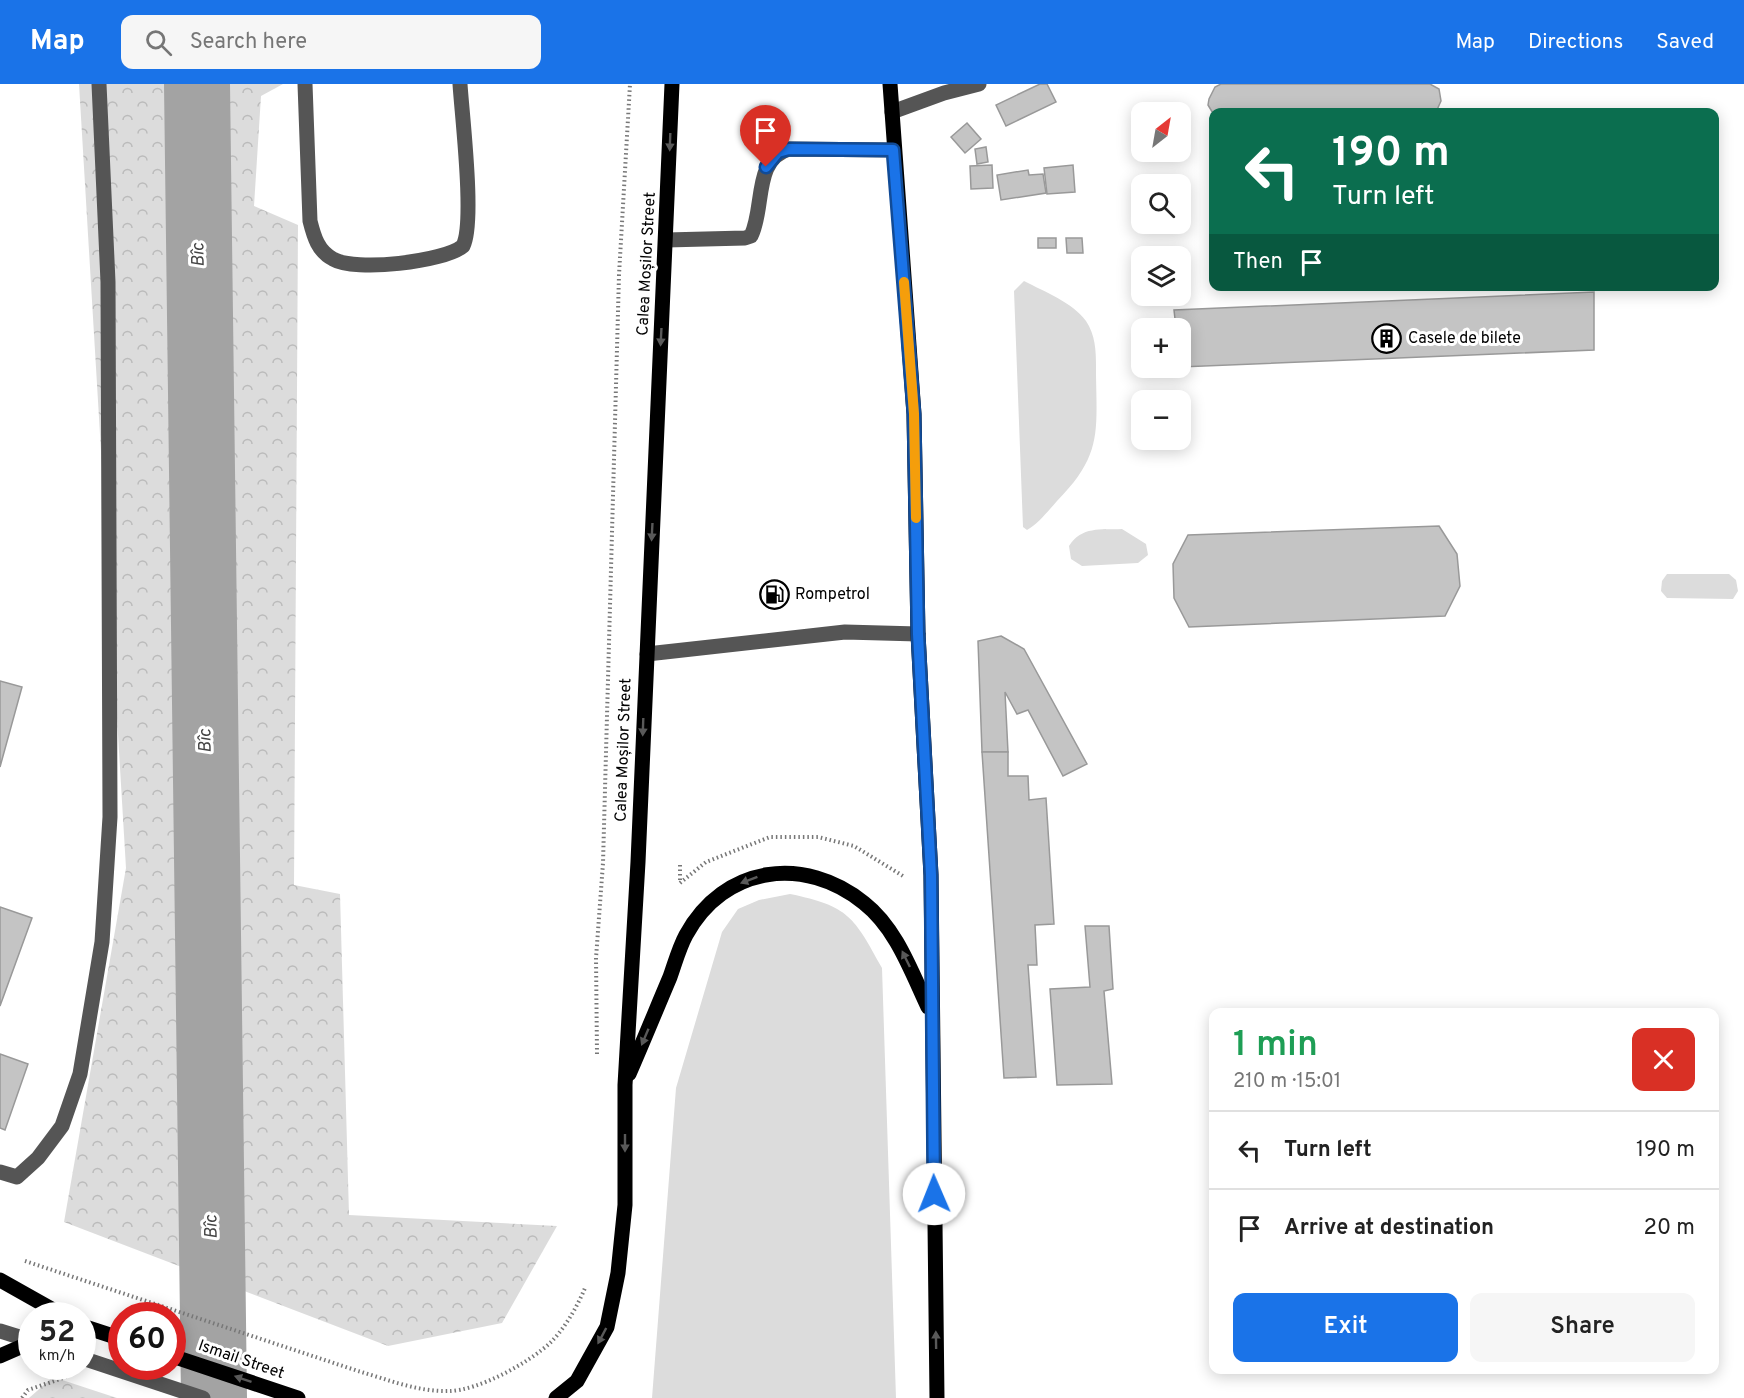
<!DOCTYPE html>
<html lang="en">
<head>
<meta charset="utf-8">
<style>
  :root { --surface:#fff; --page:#f6f6f6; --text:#222; --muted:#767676; --line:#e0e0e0; --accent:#1a73e8 }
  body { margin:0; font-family:Overpass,sans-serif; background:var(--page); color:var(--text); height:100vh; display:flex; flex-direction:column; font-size:22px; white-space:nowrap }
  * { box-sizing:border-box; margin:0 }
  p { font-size:20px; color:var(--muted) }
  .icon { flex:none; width:33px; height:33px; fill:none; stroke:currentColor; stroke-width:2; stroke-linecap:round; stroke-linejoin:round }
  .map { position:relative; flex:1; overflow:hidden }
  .details { position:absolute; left:1209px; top:924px; width:510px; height:366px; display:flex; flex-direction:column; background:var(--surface); border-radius:12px; box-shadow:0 3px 15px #0003 }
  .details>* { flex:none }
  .hud { position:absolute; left:1209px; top:24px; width:510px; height:183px; border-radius:12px; box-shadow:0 3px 15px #0003; background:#0b6e4f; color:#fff; overflow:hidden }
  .needle { width:39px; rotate:31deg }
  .fabs { position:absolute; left:1131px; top:18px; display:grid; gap:12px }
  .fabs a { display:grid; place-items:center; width:60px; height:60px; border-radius:12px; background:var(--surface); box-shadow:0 3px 15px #0003; font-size:30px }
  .speed { position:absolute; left:18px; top:1218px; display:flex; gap:12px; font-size:30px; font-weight:700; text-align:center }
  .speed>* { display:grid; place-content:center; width:78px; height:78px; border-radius:50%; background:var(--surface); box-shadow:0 3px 15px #0003; line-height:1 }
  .speed small { font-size:15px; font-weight:400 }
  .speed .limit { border:9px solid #d22; background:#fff; color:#111 }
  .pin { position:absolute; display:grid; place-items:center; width:51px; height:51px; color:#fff; margin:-62px -26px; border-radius:50% 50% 50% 0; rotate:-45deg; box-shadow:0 0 6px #0007 }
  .pin .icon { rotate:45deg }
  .me { position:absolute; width:66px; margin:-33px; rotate:359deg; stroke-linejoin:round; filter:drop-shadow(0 0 4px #0008) }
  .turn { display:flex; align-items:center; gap:21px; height:126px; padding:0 24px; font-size:27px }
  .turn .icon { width:78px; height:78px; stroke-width:2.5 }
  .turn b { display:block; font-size:42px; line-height:51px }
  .then { display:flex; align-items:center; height:57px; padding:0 24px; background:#0003; gap:12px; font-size:22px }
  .round { display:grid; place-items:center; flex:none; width:63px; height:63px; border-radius:12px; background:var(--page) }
  .head { display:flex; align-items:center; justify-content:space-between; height:102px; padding:0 24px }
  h1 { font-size:36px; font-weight:600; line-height:45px; color:#1e9e55 }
  .button { display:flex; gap:12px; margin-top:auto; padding:12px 24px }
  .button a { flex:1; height:69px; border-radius:12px; background:var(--accent); color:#fff; font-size:24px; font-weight:600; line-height:69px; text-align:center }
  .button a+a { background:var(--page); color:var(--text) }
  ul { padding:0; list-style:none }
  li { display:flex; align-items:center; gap:18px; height:78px; padding:0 24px; border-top:2px solid var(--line) }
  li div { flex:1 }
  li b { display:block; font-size:22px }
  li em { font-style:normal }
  header { display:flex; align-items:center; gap:36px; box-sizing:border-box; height:84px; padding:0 30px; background:var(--accent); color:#fff }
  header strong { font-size:28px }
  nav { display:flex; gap:33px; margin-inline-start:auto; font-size:21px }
  .search { width:420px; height:54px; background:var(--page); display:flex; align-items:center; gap:15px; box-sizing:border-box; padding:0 21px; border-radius:12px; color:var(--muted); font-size:22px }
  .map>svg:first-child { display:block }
  .green { fill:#dcdcdc }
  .forest { fill:url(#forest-crowns) }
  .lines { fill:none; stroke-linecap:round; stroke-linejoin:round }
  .river { stroke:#a3a3a3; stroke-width:66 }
  .building { fill:#c4c4c4; stroke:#999; stroke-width:1.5 }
  .path { stroke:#777; stroke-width:4; stroke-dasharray:1.5 3; stroke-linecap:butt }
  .minor { stroke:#555; stroke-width:15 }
  .major { stroke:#000; stroke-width:15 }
  .oneway { fill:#595959 }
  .route-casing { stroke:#114b97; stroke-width:15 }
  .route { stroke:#1a73e8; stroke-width:10 }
  .slow { stroke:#f59e0b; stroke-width:10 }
  .labels { text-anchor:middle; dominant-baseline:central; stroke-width:6; stroke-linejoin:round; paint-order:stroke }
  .street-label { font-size:16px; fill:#000; stroke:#fff }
  .poi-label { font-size:16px; fill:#000; stroke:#fff; text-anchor:start }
  .water-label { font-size:18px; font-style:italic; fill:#444; stroke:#fff }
</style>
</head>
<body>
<header>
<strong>Map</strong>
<div class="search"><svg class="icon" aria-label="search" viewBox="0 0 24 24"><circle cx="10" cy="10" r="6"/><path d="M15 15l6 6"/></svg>Search here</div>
<nav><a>Map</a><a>Directions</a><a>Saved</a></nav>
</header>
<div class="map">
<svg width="1744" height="1314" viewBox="0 0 1744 1314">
  <defs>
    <pattern id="forest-crowns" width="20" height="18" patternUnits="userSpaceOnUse" patternTransform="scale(1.5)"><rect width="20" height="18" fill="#dcdcdc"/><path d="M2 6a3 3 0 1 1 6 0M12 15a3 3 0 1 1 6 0" fill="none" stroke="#bbb"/></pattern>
  </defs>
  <rect width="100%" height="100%" fill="#fff"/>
  <!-- green -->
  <g class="green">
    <path d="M1024 197C1045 208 1072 218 1086 237 1097 253 1096 273 1096 291 1097 350 1101 372 1057 417 1048 427 1038 440 1027 446L1023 443 1014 207Z"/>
    <path d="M1122 445 1146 460 1148 471 1138 479 1082 482 1071 475 1069 462C1082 442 1100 446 1122 445Z"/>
    <polygon points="1667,490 1729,490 1736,496 1738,507 1733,515 1667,514 1661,507 1662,497"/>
    <path d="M790 810C849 822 854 833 882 884L896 1314H652L676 1004 722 848 738 825 759 816Z"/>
  </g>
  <!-- forest -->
  <g class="forest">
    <polygon points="79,0 283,0 261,12 254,122 298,141 294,801 340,810 349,1131 557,1142 502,1239 388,1262 64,1138 126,784"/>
    <polygon points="53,1293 117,1314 29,1314"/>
  </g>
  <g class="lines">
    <!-- river -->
    <polyline class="river" points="197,0 214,1314"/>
  </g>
  <!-- building -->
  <g class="building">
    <polygon points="1040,0 1047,0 1056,18 1006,42 996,21"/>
    <polygon points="1221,0 1430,0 1439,5 1441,17 1436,28 1214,31 1208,21 1209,15 1215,3"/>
    <polygon points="967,39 981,55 965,69 951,53"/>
    <polygon points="986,63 988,78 977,80 975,65"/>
    <polygon points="992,81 993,104 971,105 970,82"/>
    <polygon points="1073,81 1075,108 1047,110 1044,84"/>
    <polygon points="1028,86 1029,91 1043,90 1046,109 1001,116 997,91"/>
    <rect x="1038" y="154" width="18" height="10"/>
    <polygon points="1066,154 1082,154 1083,169 1067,169"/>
    <polygon points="1594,208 1594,266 1180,283 1180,244 1176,244 1174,226"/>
    <polygon points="1439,442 1457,470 1460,502 1445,532 1189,543 1174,514 1173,480 1188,451"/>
    <polygon points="1001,552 1024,565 1087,680 1063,692 1028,626 1017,630 1005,608 1008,668 982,668 978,557"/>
    <polygon points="0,597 22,603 0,683"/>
    <polygon points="982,668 1008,668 1008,692 1028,692 1029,716 1046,714 1054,840 1035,841 1037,881 1028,881 1036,993 1004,994"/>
    <polygon points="0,823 32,834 0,922"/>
    <polygon points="1085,842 1109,842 1113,905 1104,907 1112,1000 1057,1001 1050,905 1090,903"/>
    <polygon points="0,970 28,980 5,1046 0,1044"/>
  </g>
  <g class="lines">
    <!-- path -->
    <g class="path">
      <polyline points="680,781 680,799 706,778 770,753 818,753 854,762 903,792"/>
      <polyline points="597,970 596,874 603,779 619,191 630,0"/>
      <path d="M25 1177 358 1287C386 1295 418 1308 448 1307 478 1307 529 1279 551 1258 565 1244 577 1223 585 1204"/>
      <polyline points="22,1314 28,1306 66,1293"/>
    </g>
    <!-- minor -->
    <g class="minor">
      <path d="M305 0 310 137C314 153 318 167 333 175 355 188 444 178 463 162 475 139 462 32 460 0"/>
      <polyline points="892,28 944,9 979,0"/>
      <path d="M666 156 745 154 751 152C765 124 753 75 789 65L893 66"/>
      <polyline points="647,570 845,548 918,550"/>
      <polyline points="0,1088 17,1093 38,1074 62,1042 80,990 102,858 110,733 108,198 99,0"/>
      <polyline points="0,1247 32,1257"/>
      <polyline points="82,1274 203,1314"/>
    </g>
    <!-- major -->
    <g class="major">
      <polyline points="890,0 914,330 918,550 931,791 937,1314"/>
      <path d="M629 990C643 958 656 926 670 893 675 879 679 864 686 851 724 781 805 771 864 819 896 844 911 887 928 923"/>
      <polyline points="0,1196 64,1232"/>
      <polyline points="82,1242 122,1255"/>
      <polyline points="0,1272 32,1258"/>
      <polyline points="172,1272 298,1314"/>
      <polyline points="556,1314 577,1297 607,1243 618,1189 625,1121 625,1001 638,778 672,0"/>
    </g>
  </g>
  <!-- one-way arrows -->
  <defs><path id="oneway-solid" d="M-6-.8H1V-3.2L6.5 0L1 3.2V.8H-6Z" transform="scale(1.5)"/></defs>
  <g class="oneway">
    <use href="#oneway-solid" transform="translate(670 58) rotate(92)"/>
    <use href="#oneway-solid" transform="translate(661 253) rotate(93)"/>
    <use href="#oneway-solid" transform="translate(652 448) rotate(93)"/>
    <use href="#oneway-solid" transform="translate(643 643) rotate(92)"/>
    <use href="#oneway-solid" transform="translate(749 796) rotate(159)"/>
    <use href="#oneway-solid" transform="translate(906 875) rotate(-116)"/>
    <use href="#oneway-solid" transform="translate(645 953) rotate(113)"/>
    <use href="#oneway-solid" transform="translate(625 1059) rotate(90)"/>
    <use href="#oneway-solid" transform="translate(602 1252) rotate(118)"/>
    <use href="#oneway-solid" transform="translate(936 1256) rotate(-91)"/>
    <use href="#oneway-solid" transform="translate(243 1295) rotate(-161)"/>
  </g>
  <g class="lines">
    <defs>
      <polyline id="route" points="766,83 778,68 789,65 893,66 914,330 918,550 931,791 934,1110"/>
    </defs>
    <!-- route casing -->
    <use href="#route" class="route-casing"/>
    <!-- route -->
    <use href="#route" class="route"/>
    <!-- slow -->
    <polyline class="slow" points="904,198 914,330 916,434"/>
  </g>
  <!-- icons -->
  <defs>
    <symbol id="building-ring" viewBox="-11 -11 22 22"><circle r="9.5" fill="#fff" stroke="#000" stroke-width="1.5"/><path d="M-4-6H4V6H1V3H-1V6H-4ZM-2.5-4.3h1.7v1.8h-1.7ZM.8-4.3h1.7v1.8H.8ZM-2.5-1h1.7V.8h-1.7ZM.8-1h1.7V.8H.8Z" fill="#000"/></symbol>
    <symbol id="fuel-ring" viewBox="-11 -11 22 22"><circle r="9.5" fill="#fff" stroke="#000" stroke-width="1.5"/><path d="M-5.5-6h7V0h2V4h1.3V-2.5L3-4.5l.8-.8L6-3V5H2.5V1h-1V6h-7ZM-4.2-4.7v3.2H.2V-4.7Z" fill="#000"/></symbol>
  </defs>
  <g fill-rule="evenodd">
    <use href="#building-ring" x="1370" y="238" width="33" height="33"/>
    <use href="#fuel-ring" x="758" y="494" width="33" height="33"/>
  </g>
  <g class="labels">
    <!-- street labels -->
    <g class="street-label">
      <text transform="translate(647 180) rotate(-87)">Calea Moșilor Street</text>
      <text transform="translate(624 666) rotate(-88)">Calea Moșilor Street</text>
      <text transform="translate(241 1276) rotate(19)">Ismail Street</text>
    </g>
    <!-- poi labels -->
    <g class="poi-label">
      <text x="1408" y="255">Casele de bilete</text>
      <text x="795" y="511">Rompetrol</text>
    </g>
    <!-- water labels -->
    <g class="water-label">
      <text transform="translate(199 171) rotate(-91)">Bîc</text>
      <text transform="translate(206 657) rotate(-91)">Bîc</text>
      <text transform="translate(212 1143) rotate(-91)">Bîc</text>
    </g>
  </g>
</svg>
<div class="fabs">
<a><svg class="needle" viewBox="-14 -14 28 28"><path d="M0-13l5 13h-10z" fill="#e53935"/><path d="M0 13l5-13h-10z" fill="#767676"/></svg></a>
<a><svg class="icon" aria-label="search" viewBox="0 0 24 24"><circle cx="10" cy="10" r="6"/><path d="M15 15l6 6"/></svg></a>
<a><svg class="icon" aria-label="layers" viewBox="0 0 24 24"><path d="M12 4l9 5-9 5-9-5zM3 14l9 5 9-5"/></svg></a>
<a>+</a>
<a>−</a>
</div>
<div class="speed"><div>52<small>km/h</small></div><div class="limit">60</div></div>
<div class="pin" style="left:766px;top:83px;background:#d93025"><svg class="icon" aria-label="arrive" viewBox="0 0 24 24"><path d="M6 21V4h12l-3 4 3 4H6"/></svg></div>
<svg class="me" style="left:934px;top:1110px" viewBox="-20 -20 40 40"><circle r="19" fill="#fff"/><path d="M0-13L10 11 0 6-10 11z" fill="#1a73e8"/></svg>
<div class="hud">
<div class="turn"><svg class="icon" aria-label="left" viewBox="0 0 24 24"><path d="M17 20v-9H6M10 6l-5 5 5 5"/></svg><div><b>190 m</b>Turn left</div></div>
<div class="then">Then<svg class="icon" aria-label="arrive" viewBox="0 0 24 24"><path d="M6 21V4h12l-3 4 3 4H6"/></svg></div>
</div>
<section class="details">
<div class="head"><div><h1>1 min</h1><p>210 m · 15:01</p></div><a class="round" style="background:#d93025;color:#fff"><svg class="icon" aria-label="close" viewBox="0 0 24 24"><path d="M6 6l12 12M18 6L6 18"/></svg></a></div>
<ul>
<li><svg class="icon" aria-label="left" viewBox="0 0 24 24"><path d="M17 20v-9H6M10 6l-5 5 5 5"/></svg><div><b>Turn left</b></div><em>190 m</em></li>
<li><svg class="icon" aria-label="arrive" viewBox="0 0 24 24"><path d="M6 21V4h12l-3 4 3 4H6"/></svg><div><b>Arrive at destination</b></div><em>20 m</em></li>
</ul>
<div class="button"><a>Exit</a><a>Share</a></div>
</section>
</div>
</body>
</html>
